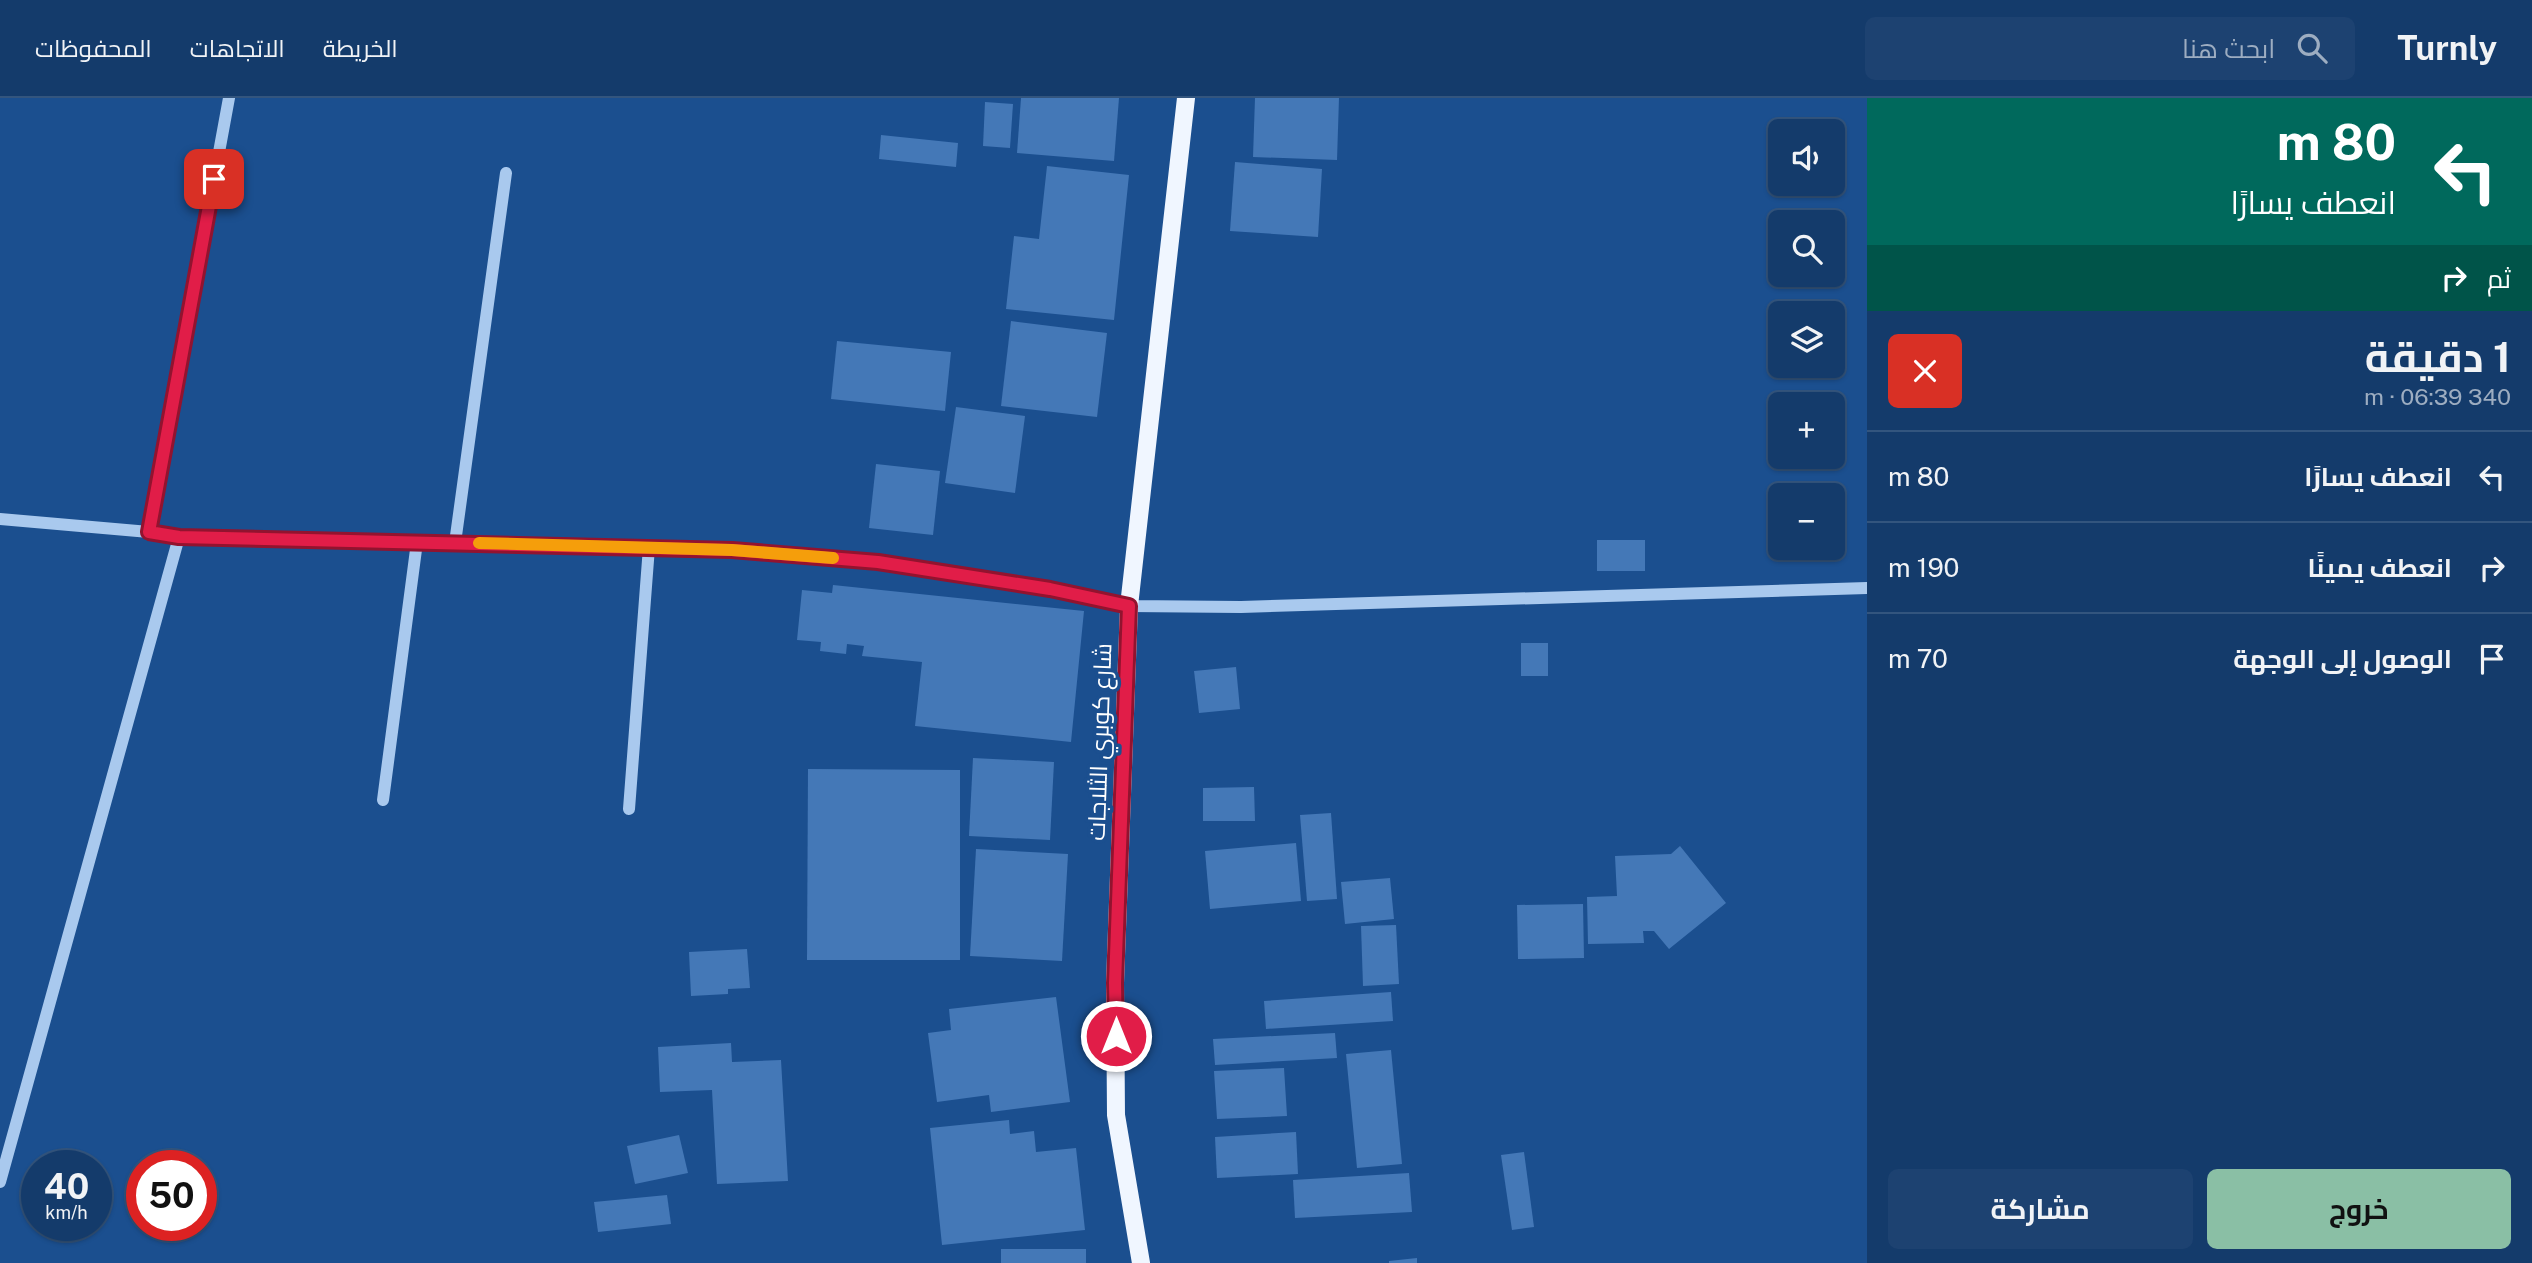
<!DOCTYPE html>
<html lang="ar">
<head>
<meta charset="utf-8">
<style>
  :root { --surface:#143b6b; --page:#1d4271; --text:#f1f3f6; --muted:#9dadc1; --line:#33557e; --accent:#8abfa5 }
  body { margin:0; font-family:"Public Sans",Cairo,sans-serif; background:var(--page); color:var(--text); direction:rtl; height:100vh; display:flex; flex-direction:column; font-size:26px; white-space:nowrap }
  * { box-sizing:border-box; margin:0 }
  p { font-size:23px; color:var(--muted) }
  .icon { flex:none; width:38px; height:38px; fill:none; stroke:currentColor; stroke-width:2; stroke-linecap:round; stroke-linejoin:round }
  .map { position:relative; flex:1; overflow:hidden; direction:ltr }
  .sheet { display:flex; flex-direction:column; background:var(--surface); width:665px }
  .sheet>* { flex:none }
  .top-card { background:#00695c; color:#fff; overflow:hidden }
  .controls { position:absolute; left:1768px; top:21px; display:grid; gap:14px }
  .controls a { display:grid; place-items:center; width:77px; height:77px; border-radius:10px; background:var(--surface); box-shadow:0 2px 5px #0004,0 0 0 2px var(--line); font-size:35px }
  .speed { position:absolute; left:21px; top:1052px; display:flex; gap:14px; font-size:35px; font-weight:700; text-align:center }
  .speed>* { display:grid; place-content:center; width:91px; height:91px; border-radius:50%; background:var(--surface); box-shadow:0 2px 5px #0004,0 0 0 2px var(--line); line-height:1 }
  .speed small { font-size:18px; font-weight:400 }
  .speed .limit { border:10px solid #d22; background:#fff; color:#111 }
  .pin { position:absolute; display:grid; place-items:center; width:60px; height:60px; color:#fff; margin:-30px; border-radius:14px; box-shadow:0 4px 10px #0006 }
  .me { position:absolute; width:77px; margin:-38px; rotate:0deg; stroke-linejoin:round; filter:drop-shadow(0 0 5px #0008) }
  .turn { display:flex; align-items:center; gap:24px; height:147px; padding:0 21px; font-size:32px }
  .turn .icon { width:91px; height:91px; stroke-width:2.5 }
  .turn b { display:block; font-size:49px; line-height:60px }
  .then { display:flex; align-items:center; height:66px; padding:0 21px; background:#0003; gap:14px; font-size:26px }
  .round { display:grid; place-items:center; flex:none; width:74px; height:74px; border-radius:10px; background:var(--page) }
  .overview { display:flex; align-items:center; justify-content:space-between; height:119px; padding:0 21px }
  h1 { font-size:42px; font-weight:700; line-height:52px }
  .action { display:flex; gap:14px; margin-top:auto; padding:14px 21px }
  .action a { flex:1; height:80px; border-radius:10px; background:var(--accent); color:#111; font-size:28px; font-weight:700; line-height:80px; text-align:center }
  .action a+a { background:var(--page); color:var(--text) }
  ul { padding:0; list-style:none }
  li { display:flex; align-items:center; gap:21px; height:91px; padding:0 21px; border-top:2px solid var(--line) }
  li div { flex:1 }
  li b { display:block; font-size:26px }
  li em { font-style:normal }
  header { display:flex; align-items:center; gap:42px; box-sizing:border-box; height:98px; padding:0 35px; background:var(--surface); border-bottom:2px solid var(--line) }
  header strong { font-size:33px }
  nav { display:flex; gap:38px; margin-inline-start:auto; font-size:24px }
  .search { width:490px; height:63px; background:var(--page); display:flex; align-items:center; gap:18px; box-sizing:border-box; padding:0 24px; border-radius:10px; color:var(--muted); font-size:26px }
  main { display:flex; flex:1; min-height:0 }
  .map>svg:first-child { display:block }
  .building { fill:#4478b7 }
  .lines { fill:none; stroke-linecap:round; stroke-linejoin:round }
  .minor { stroke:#a9c9ee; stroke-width:12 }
  .major { stroke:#f0f6ff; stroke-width:18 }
  .route-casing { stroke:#92132f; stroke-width:18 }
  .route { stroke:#e11d48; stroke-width:12 }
  .slow { stroke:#f59e0b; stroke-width:12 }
  .labels { text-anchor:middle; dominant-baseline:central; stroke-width:7; stroke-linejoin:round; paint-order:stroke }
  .street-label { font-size:24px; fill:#fff; stroke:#1b4f8f }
</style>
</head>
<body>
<header>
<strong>Turnly</strong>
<div class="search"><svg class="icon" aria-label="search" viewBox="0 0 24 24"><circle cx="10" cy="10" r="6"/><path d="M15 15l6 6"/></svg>ابحث هنا</div>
<nav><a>الخريطة</a><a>الاتجاهات</a><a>المحفوظات</a></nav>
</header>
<main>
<section class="sheet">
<div class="top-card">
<div class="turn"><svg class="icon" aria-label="left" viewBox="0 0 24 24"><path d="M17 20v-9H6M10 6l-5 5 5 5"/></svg><div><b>80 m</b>انعطف يسارًا</div></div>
<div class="then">ثم<svg class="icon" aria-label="right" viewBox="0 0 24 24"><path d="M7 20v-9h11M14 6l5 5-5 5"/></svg></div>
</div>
<div class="overview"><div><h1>1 دقيقة</h1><p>340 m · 06:39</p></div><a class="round" style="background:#d93025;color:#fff"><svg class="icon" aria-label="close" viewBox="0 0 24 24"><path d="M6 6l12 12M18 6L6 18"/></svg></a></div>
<ul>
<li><svg class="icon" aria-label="left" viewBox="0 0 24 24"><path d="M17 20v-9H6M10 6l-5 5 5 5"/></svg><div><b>انعطف يسارًا</b></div><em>80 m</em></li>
<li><svg class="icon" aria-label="right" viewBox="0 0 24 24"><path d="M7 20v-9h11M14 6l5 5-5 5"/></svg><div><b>انعطف يمينًا</b></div><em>190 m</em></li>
<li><svg class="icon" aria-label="arrive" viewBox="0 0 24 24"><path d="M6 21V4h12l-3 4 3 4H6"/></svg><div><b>الوصول إلى الوجهة</b></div><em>70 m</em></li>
</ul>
<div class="action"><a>خروج</a><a>مشاركة</a></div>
</section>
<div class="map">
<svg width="1867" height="1165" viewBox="0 0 1867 1165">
  <rect width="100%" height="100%" fill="#1b4f8f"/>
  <!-- building -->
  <g class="building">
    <polygon points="1021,0 1119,0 1114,63 1017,55"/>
    <polygon points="1255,0 1339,0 1337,62 1253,59"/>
    <polygon points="985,4 1013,6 1010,50 983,48"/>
    <polygon points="881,37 958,45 956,69 879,61"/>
    <polygon points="1235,64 1322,71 1318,139 1230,133"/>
    <polygon points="1047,68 1129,77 1114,222 1006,211 1014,138 1039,141"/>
    <polygon points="1011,223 1107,235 1097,319 1001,308"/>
    <polygon points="837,243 951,254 945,313 831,301"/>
    <polygon points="956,309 1025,318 1015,395 945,385"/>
    <polygon points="876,366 940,373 933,437 869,430"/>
    <rect x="1597" y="442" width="48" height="31"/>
    <polygon points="833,487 1084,513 1071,644 915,628 922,564 862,558 864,548 847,546 846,556 820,553 821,544 797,542 802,492 832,495"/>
    <rect x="1521" y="545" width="27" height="33"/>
    <polygon points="1236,569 1240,611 1199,615 1194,573"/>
    <polygon points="973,660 1054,664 1050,742 969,738"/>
    <polygon points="808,671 960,672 960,862 807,862"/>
    <polygon points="1254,689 1255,723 1203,723 1203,690"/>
    <polygon points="1331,715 1337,801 1307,803 1300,717"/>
    <polygon points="1296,745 1301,803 1210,811 1205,753"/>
    <polygon points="1680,748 1726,805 1669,851 1654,833 1643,833 1644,845 1588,846 1587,799 1617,798 1615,758 1671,756"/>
    <polygon points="976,751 1068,756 1062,863 970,858"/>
    <polygon points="1390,780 1394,821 1345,826 1341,784"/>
    <polygon points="1583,806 1584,860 1518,861 1517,807"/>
    <polygon points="1396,827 1399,886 1363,888 1361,828"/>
    <polygon points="747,851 750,890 728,891 728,896 691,898 689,854"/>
    <polygon points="1391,894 1393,923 1266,931 1264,903"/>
    <polygon points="1056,899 1070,1004 991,1014 989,997 937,1004 928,935 951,932 949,911"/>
    <polygon points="1335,935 1337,960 1215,967 1213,941"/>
    <polygon points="731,945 732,964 781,962 788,1083 717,1086 712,992 660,994 658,949"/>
    <polygon points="1391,952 1402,1066 1357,1070 1346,956"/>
    <polygon points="1284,970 1287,1018 1217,1021 1214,973"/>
    <polygon points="1009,1022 1010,1036 1034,1033 1036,1054 1076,1050 1085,1132 942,1147 930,1030"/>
    <polygon points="1296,1034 1298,1076 1217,1080 1215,1039"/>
    <polygon points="679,1037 688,1075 635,1086 627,1048"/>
    <polygon points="1524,1054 1534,1129 1512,1132 1501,1057"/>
    <polygon points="1409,1075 1412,1114 1295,1120 1293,1082"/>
    <polygon points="667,1097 671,1126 598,1134 594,1104"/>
    <rect x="1001" y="1151" width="85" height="14"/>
    <polygon points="1417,1160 1417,1165 1389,1165 1389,1163"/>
  </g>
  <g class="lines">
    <!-- minor -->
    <g class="minor">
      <polyline points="0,421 149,434 179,439 732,452 878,464 1050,491 1129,508 1241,509 1867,490"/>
      <polyline points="149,434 229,0"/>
      <polyline points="455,445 506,75"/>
      <polyline points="383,702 417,444"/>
      <polyline points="629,711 649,449"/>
      <polyline points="0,1084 179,439"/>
    </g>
    <!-- major -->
    <polyline class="major" points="1141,1165 1116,1017 1115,885 1129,508 1186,0"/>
  </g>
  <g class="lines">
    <defs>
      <polyline id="route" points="214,81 149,434 179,439 732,452 878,464 1050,491 1129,508 1115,885 1116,938"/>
    </defs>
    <!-- route casing -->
    <use href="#route" class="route-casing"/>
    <!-- route -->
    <use href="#route" class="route"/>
    <!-- slow -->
    <polyline class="slow" points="479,445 732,452 833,460"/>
  </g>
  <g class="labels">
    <!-- street labels -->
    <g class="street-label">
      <text transform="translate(1099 644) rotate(-88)">شارع كوبري الثلاجات</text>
    </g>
  </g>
</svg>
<div class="controls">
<a><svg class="icon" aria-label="sound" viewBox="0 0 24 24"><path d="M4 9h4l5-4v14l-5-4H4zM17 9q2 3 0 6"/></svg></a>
<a><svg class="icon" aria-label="search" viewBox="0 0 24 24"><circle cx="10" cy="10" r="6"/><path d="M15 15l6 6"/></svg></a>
<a><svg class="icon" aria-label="layers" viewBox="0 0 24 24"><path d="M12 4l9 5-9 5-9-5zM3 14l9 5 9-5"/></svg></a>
<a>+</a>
<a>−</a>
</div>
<div class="speed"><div>40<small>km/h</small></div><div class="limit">50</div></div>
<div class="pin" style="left:214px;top:81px;background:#d93025"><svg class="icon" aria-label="arrive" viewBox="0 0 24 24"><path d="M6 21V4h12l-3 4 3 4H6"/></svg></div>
<svg class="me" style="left:1116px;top:938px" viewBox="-20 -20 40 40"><circle r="17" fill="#e11d48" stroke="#fff" stroke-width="3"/><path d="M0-11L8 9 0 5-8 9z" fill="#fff"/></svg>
</div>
</main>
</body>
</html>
